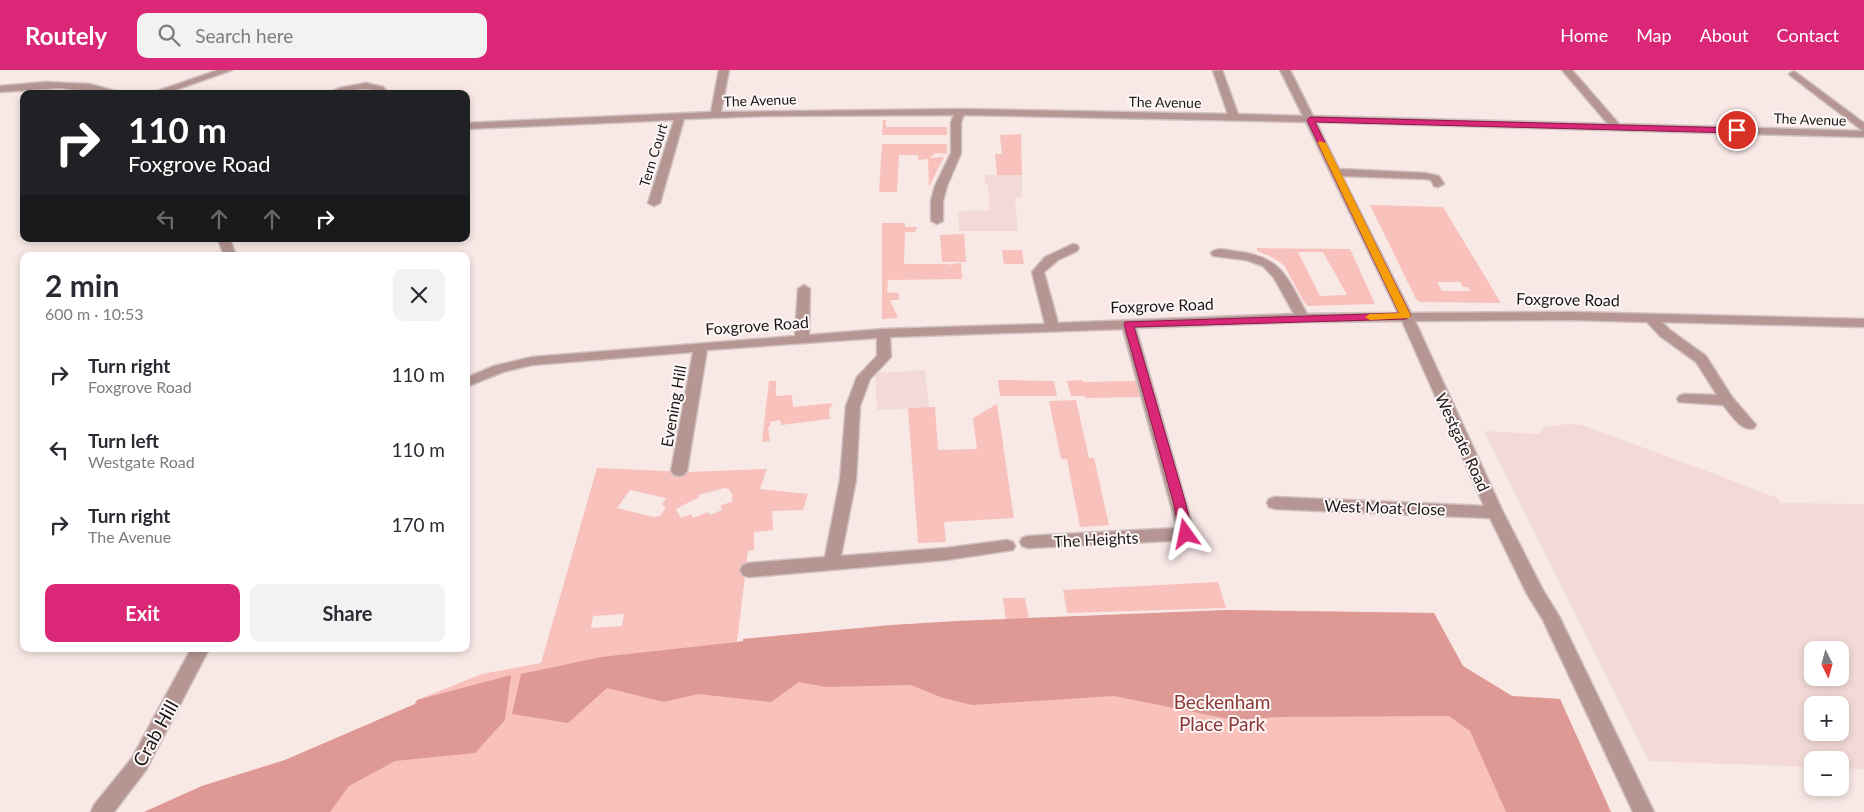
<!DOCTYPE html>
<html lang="en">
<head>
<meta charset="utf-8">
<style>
  :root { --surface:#fff; --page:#f2f2f3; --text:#2b2b33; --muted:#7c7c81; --accent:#db2777 }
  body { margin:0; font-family:Lato,sans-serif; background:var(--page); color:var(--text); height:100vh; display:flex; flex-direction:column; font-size:19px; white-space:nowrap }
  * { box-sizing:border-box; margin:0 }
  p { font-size:16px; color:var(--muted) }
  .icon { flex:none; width:28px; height:28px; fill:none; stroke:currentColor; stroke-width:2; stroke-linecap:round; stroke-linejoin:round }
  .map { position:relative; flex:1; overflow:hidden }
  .side { position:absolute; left:20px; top:182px; width:450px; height:400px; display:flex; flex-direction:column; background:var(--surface); border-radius:10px; box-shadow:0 2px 8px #0003 }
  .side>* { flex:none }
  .top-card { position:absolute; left:20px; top:20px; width:450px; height:152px; border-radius:10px; box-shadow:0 2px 8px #0003; background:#202124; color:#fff; overflow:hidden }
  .needle { width:32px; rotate:174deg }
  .tools { position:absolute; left:1804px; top:571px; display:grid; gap:10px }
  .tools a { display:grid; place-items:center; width:45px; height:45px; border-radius:10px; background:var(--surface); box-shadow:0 2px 8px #0003; font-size:25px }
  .pin { position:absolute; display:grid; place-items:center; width:42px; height:42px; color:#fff; margin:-21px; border:2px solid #fff; border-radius:50%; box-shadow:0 1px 5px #0007 }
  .me { position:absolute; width:55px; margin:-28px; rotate:348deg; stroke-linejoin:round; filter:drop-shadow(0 0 4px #0008) }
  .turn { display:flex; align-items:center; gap:18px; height:105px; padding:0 25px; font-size:22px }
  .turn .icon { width:65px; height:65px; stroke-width:2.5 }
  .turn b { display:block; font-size:35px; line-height:42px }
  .lanes { display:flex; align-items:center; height:48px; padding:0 25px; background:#0003; justify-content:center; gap:25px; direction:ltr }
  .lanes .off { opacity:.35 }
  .round { display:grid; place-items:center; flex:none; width:52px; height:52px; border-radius:10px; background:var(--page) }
  .head { display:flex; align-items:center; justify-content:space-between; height:85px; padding:0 25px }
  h1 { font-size:30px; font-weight:700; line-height:38px }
  .button { display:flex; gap:10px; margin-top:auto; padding:10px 25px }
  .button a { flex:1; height:58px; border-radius:10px; background:var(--accent); color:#fff; font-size:20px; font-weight:700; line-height:58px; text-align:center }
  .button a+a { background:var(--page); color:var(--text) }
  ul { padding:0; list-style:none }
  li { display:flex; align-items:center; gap:15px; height:75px; padding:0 25px }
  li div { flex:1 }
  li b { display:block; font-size:19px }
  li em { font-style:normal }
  header { display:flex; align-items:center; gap:30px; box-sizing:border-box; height:70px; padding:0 25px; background:var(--accent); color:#fff }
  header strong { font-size:24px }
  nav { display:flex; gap:28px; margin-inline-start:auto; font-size:18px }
  .search { width:350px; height:45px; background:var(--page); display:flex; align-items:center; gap:12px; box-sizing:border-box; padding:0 18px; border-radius:10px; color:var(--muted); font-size:19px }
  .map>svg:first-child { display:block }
  .built { fill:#f3dad7; fill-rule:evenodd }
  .green { fill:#f9c1bc; fill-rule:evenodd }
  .forest { fill:#de9994 }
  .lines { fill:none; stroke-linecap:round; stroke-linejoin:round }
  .street-casing { stroke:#d1c2c1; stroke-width:3 }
  .street { fill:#b59693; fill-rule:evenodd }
  .route { fill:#db2777; stroke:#8e194d }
  .slow { fill:#f59e0b }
  .labels { text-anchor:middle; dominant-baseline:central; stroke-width:4; stroke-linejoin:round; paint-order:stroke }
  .far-street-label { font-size:14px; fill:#1d1717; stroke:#fef7f7 }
  .street-label { font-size:16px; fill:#1d1717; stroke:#fef7f7 }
  .near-park-label { font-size:19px; fill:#8a3735; stroke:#fef7f7 }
  .near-street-label { font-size:19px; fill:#1d1717; stroke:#fef7f7 }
</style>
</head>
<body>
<header>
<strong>Routely</strong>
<div class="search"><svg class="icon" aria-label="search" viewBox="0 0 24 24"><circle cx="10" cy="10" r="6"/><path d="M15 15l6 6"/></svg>Search here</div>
<nav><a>Home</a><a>Map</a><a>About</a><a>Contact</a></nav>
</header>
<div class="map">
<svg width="1864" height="742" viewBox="0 0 1864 742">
  <rect width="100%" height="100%" fill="#f8e8e6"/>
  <!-- built -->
  <g class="built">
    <polygon points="985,105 1022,105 1022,128 1015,128 1018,161 959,161 958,141 990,140 988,115 985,113"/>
    <polygon points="925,300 929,338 877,340 875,303"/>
    <path d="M1568 354 1582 355 1704 400 1777 428 1780 433 1864 434V699L1840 698V690H1812V697L1649 691 1484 361 1540 364 1544 357ZM1812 580H1840V608H1812ZM1812 635H1840V662H1812Z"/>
  </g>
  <!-- green -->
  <g class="green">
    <polygon points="883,50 886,50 886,57 947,57 947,65 882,65"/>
    <polygon points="1021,64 1022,105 997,105 995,84 1002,84 1000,65"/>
    <polygon points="882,74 947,74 947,84 935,83 930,88 944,87 929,117 928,89 918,90 918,85 899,85 897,122 879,122"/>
    <path d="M1370 135 1443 137 1501 233 1420 232 1416 229ZM1437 212H1460L1463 217H1468L1470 221H1442Z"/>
    <polygon points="882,153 905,153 905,157 917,157 915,162 905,162 904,194 947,194 951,195 951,194 961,193 962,209 888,210 887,222 899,223 899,230 890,230 898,248 882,249"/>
    <polygon points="964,164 966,192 942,192 940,165"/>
    <path d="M1257 178 1350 179 1375 234 1308 236 1304 232 1284 195 1272 187 1257 181ZM1298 182H1323L1347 225 1320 226Z"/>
    <polygon points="1002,180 1022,180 1024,194 1004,194"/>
    <polygon points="998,310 1054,311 1057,326 1000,326"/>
    <polygon points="1082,310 1083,312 1138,311 1142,327 1085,328 1085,326 1071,326 1067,311"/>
    <polygon points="769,311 776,311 776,326 792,325 793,337 833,333 829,340 830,349 781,355 780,350 770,352 770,357 768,357 770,371 762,372"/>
    <polygon points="1076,330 1089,388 1094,388 1109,455 1080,457 1067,389 1061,389 1049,331"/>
    <polygon points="997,334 1014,448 944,452 946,472 918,473 908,338 935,337 938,380 977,379 973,348"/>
    <path d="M597 398 687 402 767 399 760 419 808 424 803 440 772 441 773 460 754 462V480L748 481 737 572 743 571V569L892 555 1006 550 1003 528H1025L1029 549 1236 540 1434 543 1463 596 1512 626 1560 629 1611 742H144L202 716 285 690 415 634 417 630 482 604 541 593ZM725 418 729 419 733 426 731 428 733 431 720 436 722 440 710 445 708 442 693 448 691 444 681 448 676 439 699 427 698 425ZM630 420 666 428 662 435 666 437 660 446 654 447 617 438ZM624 544 622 556 591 558 593 546Z"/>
    <polygon points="1218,512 1226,538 1067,543 1063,520"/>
  </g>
  <!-- forest -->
  <g class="forest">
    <polygon points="1226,540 1434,543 1463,596 1512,626 1560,629 1611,742 1506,742 1470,661 1449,646 1279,647 1234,650 1114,626 972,635 943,628 911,615 826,617 799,612 771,632 698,624 664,632 607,618 568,653 512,644 521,604 601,587 737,572 743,571 743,569 892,555 956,551"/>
    <polygon points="511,605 505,650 475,683 395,691 349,716 330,742 144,742 202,716 285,690 415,634 417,630"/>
  </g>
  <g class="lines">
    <defs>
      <g id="street">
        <polygon points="218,0 232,0 164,24 149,24"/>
        <path d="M719 0H729L721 42 960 39 1228 44 1213 1 1222 0 1238 44 1303 46 1280 0H1290L1313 46 1608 54 1562 0H1572L1619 54 1863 61 1791 6 1789 4 1794 1 1864 53V67L1316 52 1339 99 1425 103 1439 106 1444 114 1438 117 1434 116 1431 110 1425 109 1342 106 1411 243 1572 242 1864 249V257L1662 252 1670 260 1706 286 1732 327 1756 355 1754 358C1741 362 1731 344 1723 335L1679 332 1677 329 1679 326 1684 324 1717 325 1696 292 1660 266 1647 252 1572 250 1415 251 1503 442 1543 520 1559 546 1654 742H1633L1543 550 1527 524 1490 448 1275 439 1269 437 1267 433 1269 429 1275 427 1484 436 1402 251 1303 252 1136 258 1195 464 1193 468 1187 470 1028 478 1022 476 1020 472 1022 468 1028 466 1177 458 1123 259 890 267 891 287 870 309 860 336 856 410 841 486 946 478 1007 470 1013 472 1015 476 1013 480 946 490 749 507 743 505 740 500 743 495 749 493 825 487 840 410 846 336 857 307 877 286V268L707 280 687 401 684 405 679 406 674 405 671 401 693 282 532 295 503 302 466 317V308L494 296 532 287 795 266 798 219 804 215 810 219 809 265 883 259 1045 254 1032 202 1045 187 1073 174 1077 175 1079 178 1077 181 1058 190 1044 202 1058 253 1294 244 1274 208 1263 196 1246 190 1213 186 1211 183C1216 177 1225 180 1233 181 1281 186 1286 205 1307 244L1398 243 1306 52 964 45 961 52V83L947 116 943 131V151L937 154 931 151V131L935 116 951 83V52L954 45 764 46 684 49 660 133 654 136 648 133 674 50 466 59V53L711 42Z"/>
        <polygon points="46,12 90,14 125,24 108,24 60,18 0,22 0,16"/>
        <path d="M366 13 383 17 389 24C380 24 374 19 366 19 352 19 339 24 325 24L340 18Z"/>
        <polygon points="218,169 230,169 236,186 224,186"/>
        <polygon points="191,579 209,579 146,700 114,742 91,742 94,735 132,688"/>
      </g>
    </defs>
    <!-- street casing -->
    <use href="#street" class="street-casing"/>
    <!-- street -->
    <use href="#street" class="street"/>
  </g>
  <!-- route -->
  <polygon class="route" points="1310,47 1737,58 1741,60 1737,63 1315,52 1411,246 1406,249 1134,257 1185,431 1193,464 1191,468 1182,468 1180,464 1173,431 1124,254 1125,252 1399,243 1307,50"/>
  <!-- slow -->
  <polygon class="slow" points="1319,71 1326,73 1411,246 1409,248 1370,250 1365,247 1370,244 1399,243 1318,73"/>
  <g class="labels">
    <!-- far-street labels -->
    <g class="far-street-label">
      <text transform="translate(760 30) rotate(-2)">The Avenue</text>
      <text transform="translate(1165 32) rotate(1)">The Avenue</text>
      <text transform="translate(1810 49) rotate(2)">The Avenue</text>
      <text transform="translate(653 85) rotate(-73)">Tern Court</text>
    </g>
    <!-- street labels -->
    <g class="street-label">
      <text transform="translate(1568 229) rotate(1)">Foxgrove Road</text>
      <text transform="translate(1162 235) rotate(-2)">Foxgrove Road</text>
      <text transform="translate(757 255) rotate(-4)">Foxgrove Road</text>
      <text transform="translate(673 336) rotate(-80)">Evening Hill</text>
      <text transform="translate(1463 372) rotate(65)">Westgate Road</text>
      <text transform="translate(1385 437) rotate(2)">West Moat Close</text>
      <text transform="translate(1096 469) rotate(-3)">The Heights</text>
    </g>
    <!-- near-park labels -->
    <g class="near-park-label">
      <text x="1222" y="631">Beckenham<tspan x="1222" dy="22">Place Park</tspan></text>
    </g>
    <!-- near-street labels -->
    <g class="near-street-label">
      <text transform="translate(155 663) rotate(-61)">Crab Hill</text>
    </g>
  </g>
</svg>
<div class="tools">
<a><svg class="needle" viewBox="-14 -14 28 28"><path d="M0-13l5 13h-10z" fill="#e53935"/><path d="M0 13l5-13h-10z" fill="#7c7c81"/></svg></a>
<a>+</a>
<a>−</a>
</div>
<div class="pin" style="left:1737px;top:60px;background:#d93025"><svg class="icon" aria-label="arrive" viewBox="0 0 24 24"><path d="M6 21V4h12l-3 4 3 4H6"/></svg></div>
<svg class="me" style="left:1186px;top:464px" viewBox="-20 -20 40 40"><path d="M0-17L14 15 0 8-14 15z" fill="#db2777" stroke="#fff" stroke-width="4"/></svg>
<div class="top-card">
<div class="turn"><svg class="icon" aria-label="right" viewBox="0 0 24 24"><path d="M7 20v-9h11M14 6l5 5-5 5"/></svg><div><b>110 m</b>Foxgrove Road</div></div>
<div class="lanes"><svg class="icon off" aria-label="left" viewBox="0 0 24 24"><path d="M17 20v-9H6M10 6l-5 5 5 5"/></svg><svg class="icon off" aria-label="ahead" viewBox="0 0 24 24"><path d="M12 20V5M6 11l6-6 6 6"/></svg><svg class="icon off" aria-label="ahead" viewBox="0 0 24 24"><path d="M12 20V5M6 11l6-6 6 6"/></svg><svg class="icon" aria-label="right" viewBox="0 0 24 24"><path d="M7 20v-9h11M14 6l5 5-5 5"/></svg></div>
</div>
<section class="side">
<div class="head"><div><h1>2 min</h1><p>600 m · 10:53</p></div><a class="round"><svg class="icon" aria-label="close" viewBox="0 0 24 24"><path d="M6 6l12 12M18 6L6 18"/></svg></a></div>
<ul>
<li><svg class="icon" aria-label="right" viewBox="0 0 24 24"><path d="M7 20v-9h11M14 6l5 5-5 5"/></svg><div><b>Turn right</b><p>Foxgrove Road</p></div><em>110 m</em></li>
<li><svg class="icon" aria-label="left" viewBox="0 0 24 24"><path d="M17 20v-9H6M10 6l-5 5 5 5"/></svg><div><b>Turn left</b><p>Westgate Road</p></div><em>110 m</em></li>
<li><svg class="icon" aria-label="right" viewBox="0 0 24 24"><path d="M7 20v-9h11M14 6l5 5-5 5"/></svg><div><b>Turn right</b><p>The Avenue</p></div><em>170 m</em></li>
</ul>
<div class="button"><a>Exit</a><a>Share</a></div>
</section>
</div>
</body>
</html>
